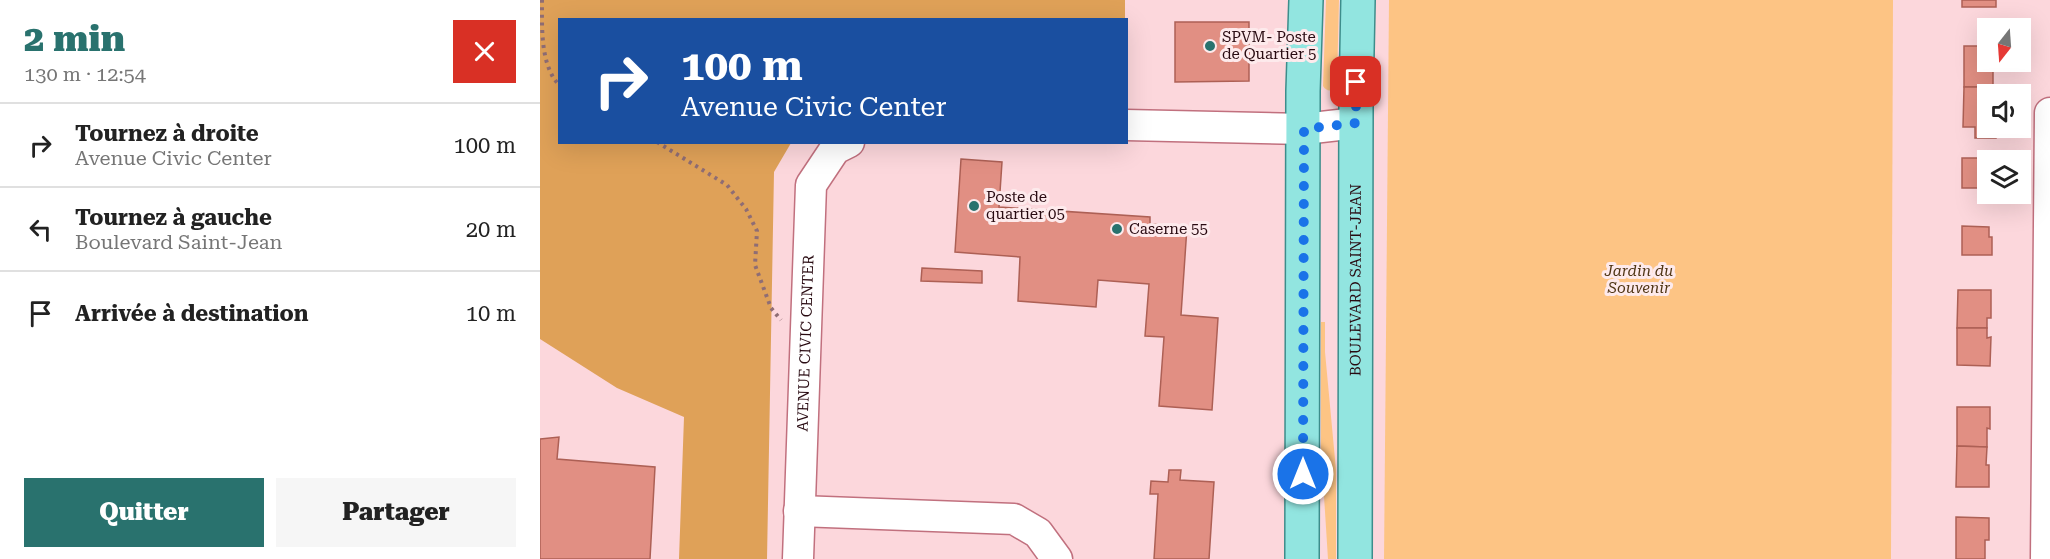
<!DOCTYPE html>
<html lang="fr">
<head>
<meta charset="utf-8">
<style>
  :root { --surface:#fff; --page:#f6f6f6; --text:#222; --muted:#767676; --line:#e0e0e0; --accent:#29726e }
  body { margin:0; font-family:"Roboto Serif",serif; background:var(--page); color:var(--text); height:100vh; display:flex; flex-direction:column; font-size:22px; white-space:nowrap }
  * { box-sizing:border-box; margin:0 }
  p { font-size:20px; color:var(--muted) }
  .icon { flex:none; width:33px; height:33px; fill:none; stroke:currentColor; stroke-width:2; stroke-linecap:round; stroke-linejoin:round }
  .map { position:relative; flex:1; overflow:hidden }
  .details { display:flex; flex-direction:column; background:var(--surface); width:540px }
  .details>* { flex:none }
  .hud { position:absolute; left:18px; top:18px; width:570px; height:126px; border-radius:0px; box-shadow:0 6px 24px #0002; background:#1a4fa0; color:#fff; overflow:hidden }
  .needle { width:39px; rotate:197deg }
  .tools { position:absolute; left:1437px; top:18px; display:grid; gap:12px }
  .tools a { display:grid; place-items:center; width:54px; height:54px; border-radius:0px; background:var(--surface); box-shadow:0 6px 24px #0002; font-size:30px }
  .pin { position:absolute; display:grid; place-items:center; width:51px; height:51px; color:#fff; margin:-26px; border-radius:12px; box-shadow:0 3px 9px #0006 }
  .me { position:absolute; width:66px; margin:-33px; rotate:0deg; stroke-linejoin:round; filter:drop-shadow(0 0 4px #0008) }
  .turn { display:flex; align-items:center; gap:21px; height:126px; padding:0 24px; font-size:27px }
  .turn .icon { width:78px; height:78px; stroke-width:2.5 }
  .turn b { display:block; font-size:42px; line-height:51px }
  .round { display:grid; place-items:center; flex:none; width:63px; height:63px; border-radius:0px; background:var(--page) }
  .headline { display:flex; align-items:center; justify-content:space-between; height:102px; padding:0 24px }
  h1 { font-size:36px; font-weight:800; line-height:45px; color:var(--accent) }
  .action { display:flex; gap:12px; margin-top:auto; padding:12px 24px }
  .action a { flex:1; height:69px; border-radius:0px; background:var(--accent); color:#fff; font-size:24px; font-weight:800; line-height:69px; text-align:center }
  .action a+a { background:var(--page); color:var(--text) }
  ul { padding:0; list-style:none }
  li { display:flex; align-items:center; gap:18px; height:84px; padding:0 24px; border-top:2px solid var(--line) }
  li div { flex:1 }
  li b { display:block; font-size:22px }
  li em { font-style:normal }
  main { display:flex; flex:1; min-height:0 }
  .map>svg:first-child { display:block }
  .green { fill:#fdc484 }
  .forest { fill:#dfa158 }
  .building { fill:#e18f83; stroke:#ad6055; stroke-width:1.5 }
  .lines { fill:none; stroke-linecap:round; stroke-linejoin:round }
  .minor-casing { stroke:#c1707e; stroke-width:33 }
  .major-casing { stroke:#3d8d8b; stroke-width:36 }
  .path { stroke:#8f6d74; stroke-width:4; stroke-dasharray:3 4.5; stroke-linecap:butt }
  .minor { stroke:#fff; stroke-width:30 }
  .major { stroke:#92e5e0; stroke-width:33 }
  .route { stroke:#1a73e8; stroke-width:10; stroke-dasharray:0 18 }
  .poi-dot { fill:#29726e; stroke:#fdeaec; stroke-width:2 }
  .labels { text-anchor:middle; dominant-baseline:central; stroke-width:6; stroke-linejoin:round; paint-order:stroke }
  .poi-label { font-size:15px; fill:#280a11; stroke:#fdeaec; text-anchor:start }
  .park-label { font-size:15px; font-style:italic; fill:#4f3515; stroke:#fdeaec }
  .street-label { font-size:15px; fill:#280a11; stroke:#fdeaec }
</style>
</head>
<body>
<main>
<section class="details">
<div class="headline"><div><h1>2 min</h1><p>130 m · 12:54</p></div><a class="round" style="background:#d93025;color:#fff"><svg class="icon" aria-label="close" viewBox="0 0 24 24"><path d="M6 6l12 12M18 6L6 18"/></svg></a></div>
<ul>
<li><svg class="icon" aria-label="right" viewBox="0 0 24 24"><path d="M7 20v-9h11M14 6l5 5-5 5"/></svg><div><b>Tournez à droite</b><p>Avenue Civic Center</p></div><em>100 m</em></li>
<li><svg class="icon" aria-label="left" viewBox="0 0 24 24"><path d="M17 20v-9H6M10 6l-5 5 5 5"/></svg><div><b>Tournez à gauche</b><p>Boulevard Saint-Jean</p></div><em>20 m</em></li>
<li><svg class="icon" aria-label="arrive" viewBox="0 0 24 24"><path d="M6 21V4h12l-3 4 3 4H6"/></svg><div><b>Arrivée à destination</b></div><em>10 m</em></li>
</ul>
<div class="action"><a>Quitter</a><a>Partager</a></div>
</section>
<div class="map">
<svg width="1510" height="559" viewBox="0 0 1510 559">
  <rect width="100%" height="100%" fill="#fcd7dc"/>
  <!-- green -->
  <g class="green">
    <path d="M786 0H799L797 83 796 88C791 92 786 91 783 86Z"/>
    <polygon points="849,0 1353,0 1351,559 844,559"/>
    <polygon points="781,322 785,322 785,352 796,470 796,559 788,559 781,449"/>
  </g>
  <!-- forest -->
  <polygon class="forest" points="0,0 585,0 585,20 20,20 20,142 251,143 234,172 227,559 139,559 144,417 77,388 0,339"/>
  <!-- building -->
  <g class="building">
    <rect x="1422" y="0" width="34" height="7"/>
    <polygon points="635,22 709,22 709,81 635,82"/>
    <polygon points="1424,46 1448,46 1448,62 1457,62 1457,69 1453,69 1453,87 1424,87"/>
    <polygon points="1424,87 1453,87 1453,94 1448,94 1448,128 1456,128 1456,138 1435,138 1435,127 1423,127"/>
    <polygon points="1422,158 1452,158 1452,160 1448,160 1448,188 1422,188"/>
    <polygon points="421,159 462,162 459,207 610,217 610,224 647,227 641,315 678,318 672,410 619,406 624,337 605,336 609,284 558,280 556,307 478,301 480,257 415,252"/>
    <polygon points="1422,226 1449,227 1449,237 1452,237 1452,255 1422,255"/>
    <polygon points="382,268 442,271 442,283 381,281"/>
    <polygon points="1418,290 1451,290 1451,318 1447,318 1447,328 1417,328"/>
    <polygon points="1417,328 1447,328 1447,338 1451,337 1450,366 1417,365"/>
    <polygon points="1417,407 1450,407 1450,429 1447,428 1447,447 1417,446"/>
    <polygon points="19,437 17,459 115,467 110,559 0,559 0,439"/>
    <polygon points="1417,446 1447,447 1446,465 1449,465 1449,487 1416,487"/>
    <polygon points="629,470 641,470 640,480 674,482 669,559 614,559 618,494 610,494 611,481 628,482"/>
    <polygon points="1416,517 1449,518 1449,540 1445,540 1445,559 1416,559"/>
  </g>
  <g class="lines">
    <defs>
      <g id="minor">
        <polyline points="586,125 764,129 816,123"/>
        <polyline points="259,511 474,519 498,533 517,559"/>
        <path id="s1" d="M258 559 271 185 295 149 309 142"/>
        <polyline points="1506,559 1510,113"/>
      </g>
      <g id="major">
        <polyline points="762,559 763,91 766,0"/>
        <path id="s2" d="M815 559 816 101 818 0"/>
      </g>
    </defs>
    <!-- minor casing -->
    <use href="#minor" class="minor-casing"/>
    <!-- major casing -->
    <use href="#major" class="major-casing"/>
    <!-- path -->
    <g class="path">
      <path d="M2 0C2 28 0 66 20 86"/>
      <polyline points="117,142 187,185 206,209 217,231 215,265 231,308 241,320"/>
    </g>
    <!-- minor -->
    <use href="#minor" class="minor"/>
    <!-- major -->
    <use href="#major" class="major"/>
  </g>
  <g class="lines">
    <!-- route -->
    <polyline class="route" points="763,474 764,129 816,123 816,82"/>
  </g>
  <!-- markers -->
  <g class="poi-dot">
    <circle cx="670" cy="46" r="6"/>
    <circle cx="434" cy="206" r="6"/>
    <circle cx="577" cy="229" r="6"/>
  </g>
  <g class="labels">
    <!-- poi labels -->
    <g class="poi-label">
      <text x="682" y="37">SPVM- Poste<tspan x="682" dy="17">de Quartier 5</tspan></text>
      <text x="446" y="197">Poste de<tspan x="446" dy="17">quartier 05</tspan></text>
      <text x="589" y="229">Caserne 55</text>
    </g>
    <!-- park labels -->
    <g class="park-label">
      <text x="1099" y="271">Jardin du<tspan x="1099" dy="17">Souvenir</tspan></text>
    </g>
    <!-- street labels -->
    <g class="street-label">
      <text stroke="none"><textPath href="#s2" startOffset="279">BOULEVARD SAINT-JEAN</textPath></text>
      <text stroke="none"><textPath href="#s1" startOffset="216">AVENUE CIVIC CENTER</textPath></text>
    </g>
  </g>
</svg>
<div class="tools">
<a><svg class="needle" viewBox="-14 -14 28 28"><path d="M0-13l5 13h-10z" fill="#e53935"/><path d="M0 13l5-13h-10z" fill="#767676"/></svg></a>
<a><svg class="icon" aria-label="sound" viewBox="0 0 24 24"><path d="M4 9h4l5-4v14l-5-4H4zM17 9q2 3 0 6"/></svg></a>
<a><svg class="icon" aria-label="layers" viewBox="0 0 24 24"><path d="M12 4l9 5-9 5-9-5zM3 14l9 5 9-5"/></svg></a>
</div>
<div class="pin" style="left:816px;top:82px;background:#d93025"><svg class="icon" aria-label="arrive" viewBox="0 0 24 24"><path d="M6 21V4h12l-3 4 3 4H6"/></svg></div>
<svg class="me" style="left:763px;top:474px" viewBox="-20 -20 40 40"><circle r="17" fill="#1a73e8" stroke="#fff" stroke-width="3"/><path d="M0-11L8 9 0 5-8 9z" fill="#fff"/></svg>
<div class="hud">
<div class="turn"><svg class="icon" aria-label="right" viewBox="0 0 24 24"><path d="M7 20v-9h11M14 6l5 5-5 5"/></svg><div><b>100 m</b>Avenue Civic Center</div></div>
</div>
</div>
</main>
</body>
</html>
